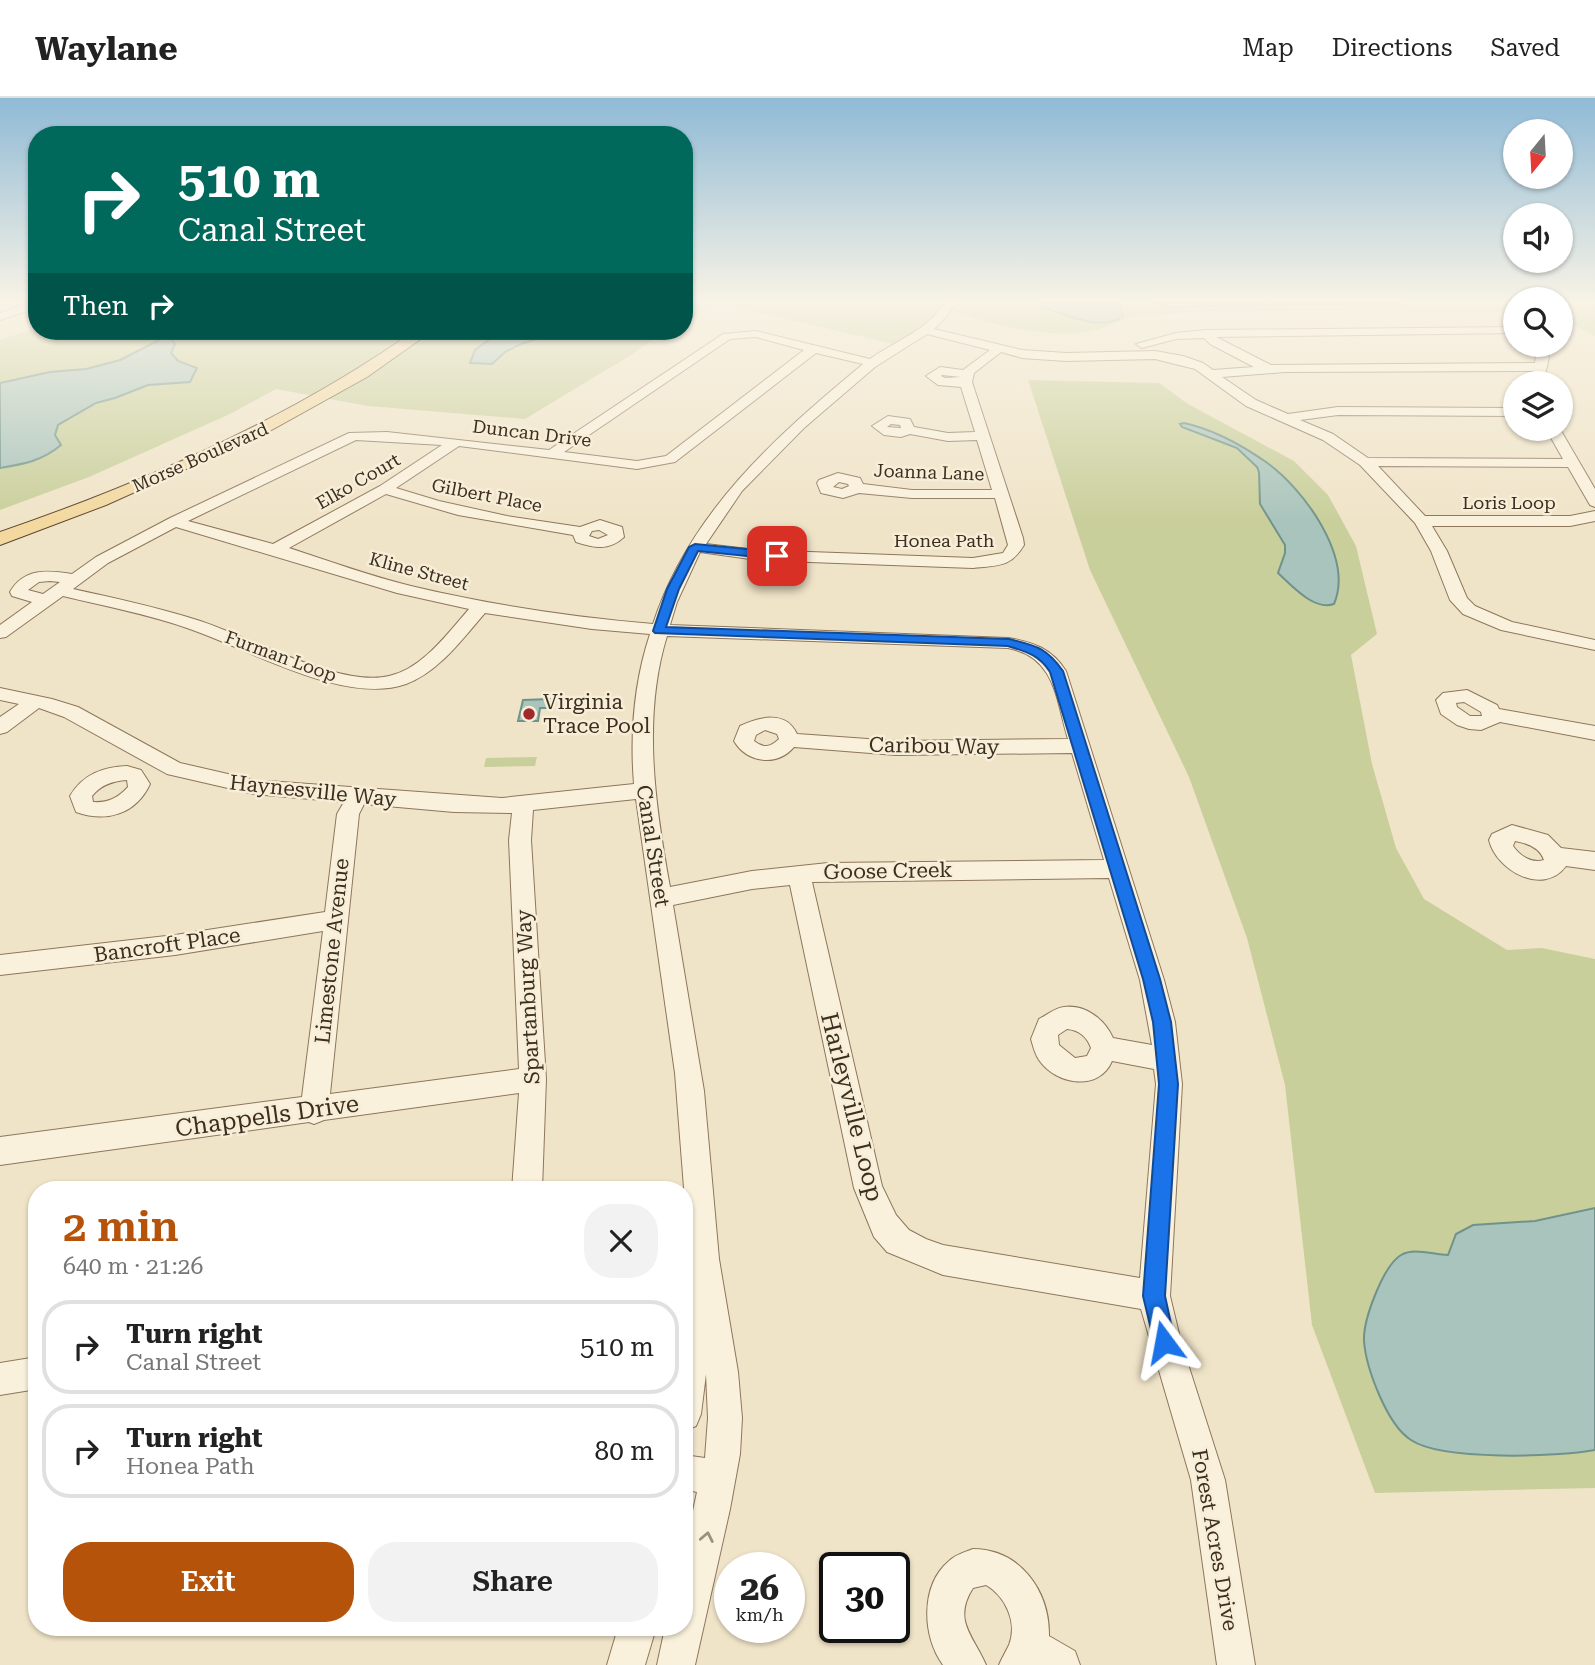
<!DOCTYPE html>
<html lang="en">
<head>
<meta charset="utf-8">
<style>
  :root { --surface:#fff; --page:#f2f2f2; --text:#222; --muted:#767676; --line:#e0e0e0; --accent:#b45309 }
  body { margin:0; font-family:"Roboto Serif",serif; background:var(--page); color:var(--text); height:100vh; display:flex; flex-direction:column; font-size:26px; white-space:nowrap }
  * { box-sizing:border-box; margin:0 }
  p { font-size:23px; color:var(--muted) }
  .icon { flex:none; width:38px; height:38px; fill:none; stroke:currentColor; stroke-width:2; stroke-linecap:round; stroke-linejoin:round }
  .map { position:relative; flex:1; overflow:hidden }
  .sheet { position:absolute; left:28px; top:1083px; width:665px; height:455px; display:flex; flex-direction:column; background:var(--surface); border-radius:28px; box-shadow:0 2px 5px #0004 }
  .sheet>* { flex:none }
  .hud { position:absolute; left:28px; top:28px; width:665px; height:214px; border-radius:28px; box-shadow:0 2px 5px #0004; background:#00695c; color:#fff; overflow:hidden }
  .needle { width:46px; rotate:198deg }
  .buttons { position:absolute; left:1503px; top:21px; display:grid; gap:14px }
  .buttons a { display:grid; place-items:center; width:70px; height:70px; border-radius:50%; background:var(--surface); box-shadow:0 2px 5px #0004; font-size:35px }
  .speed { position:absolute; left:714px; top:1454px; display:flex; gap:14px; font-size:35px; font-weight:700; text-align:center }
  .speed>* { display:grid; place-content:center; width:91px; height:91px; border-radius:50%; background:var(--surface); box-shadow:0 2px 5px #0004; line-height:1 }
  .speed small { font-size:18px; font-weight:400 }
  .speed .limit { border:4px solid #111; border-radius:10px; background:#fff; color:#111 }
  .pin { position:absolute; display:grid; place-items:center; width:60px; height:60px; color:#fff; margin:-30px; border-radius:14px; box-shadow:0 4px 10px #0006 }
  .me { position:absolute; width:77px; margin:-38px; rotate:347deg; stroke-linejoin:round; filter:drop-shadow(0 0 5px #0008) }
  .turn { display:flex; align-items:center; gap:24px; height:147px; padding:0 35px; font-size:32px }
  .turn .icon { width:91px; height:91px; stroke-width:2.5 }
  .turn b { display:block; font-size:49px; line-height:60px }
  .then { display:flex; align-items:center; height:66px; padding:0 35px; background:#0003; gap:14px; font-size:26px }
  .round { display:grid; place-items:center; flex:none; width:74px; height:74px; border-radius:28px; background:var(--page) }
  .head { display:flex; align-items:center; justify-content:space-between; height:119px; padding:0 35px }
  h1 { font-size:42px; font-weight:600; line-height:52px; color:var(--accent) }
  .primary-button { display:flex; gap:14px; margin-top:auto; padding:14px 35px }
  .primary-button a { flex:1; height:80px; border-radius:28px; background:var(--accent); color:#fff; font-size:28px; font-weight:600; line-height:80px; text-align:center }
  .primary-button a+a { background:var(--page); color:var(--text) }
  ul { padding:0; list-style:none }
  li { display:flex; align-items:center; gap:21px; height:94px; margin:0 14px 10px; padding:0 21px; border:4px solid var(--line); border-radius:28px }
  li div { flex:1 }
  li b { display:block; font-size:26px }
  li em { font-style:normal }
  header { display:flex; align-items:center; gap:42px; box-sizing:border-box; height:98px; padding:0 35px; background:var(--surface); border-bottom:2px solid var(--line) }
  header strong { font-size:33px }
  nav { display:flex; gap:38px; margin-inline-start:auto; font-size:24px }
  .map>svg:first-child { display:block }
  .green { fill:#c9cf9b }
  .water { fill:#a9c4bc; stroke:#6f938a; stroke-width:2 }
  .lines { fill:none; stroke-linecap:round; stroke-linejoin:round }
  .minor-casing { stroke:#8d765c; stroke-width:2 }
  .major-casing { stroke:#5b4430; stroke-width:2 }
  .minor { fill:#faf1dc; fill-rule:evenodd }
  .major { fill:#f3d9a0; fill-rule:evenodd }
  .oneway { stroke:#9c907e }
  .route { fill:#1a73e8; stroke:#114b97; stroke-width:2 }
  .poi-dot { fill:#9e2a2b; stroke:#f7eed8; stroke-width:2.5 }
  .labels { text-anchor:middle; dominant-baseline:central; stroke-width:5; stroke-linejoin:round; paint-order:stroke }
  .far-street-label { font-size:18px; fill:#3d2e20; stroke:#f7eed8 }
  .poi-label { font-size:21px; fill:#3d2e20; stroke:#f7eed8; text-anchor:start }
  .street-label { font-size:21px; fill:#3d2e20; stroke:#f7eed8 }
  .near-street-label { font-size:24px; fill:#3d2e20; stroke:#f7eed8 }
</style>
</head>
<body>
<header>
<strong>Waylane</strong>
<nav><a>Map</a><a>Directions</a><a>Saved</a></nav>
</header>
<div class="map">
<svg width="1595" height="1567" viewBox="0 0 1595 1567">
  <rect width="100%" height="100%" fill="#f0e4c8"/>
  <!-- green -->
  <g class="green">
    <polygon points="684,204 946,204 934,222 893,246 718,205 684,222"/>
    <path d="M953 204H1516L1515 214C1418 213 1320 212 1223 214 1194 215 1161 215 1132 220 1117 223 1103 232 1087 234 1044 239 990 228 951 211Z"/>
    <polygon points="1561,204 1595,204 1595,238 1561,221"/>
    <polygon points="37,230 37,233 665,233 631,257 525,321 368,308 276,291 230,316 89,379 0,412 0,242"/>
    <polygon points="1028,282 1159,285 1188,306 1294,363 1328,397 1356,448 1377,536 1351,557 1372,666 1396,750 1424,801 1507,852 1542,850 1595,861 1595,1390 1375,1395 1312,1227 1285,987 1247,840 1189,679 1090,472"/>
    <polygon points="537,659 535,668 484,669 486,660"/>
  </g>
  <!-- water -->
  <g class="water">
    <path d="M1041 204H1120L1123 218C1099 235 1065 215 1041 209Z"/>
    <polygon points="1152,204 1408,204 1169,209"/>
    <path d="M177 233H180L171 241 175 246 171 255 178 263 197 270 190 284 148 287 115 300 96 305 58 327 55 337 61 347C42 363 24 366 0 370V285L50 274 86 271 120 262Z"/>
    <polygon points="501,233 562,233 521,246 505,254 492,266 470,265 475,252"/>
    <path d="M1184 325C1212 331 1243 348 1266 364 1303 390 1354 459 1334 506 1314 513 1292 488 1278 475L1285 455V447L1260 406 1259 374 1257 369 1237 350 1182 329 1180 326Z"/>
    <polygon points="550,601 549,610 540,610 538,623 518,623 523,602"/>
    <path d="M1595 1110V1352C1558 1359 1442 1363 1411 1342 1387 1327 1366 1270 1364 1243 1363 1222 1383 1168 1401 1157 1414 1149 1434 1157 1448 1157L1456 1136 1473 1127 1535 1123Z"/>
  </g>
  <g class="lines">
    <defs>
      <g id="minor">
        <polygon points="33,204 37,204 37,210 0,222 0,215"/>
        <path d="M945 204H955L948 217 934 231 1022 252 1066 255 1155 253 1183 258 1203 265 1213 272 1254 269 1210 246 1204 240 1176 241 1142 250 1136 246 1176 235 1206 232 1516 229V235L1216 239 1271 267 1535 265 1537 247H1549C1550 259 1547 278 1538 285L1530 282 1533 273 1285 274 1222 279 1256 302 1288 316 1338 309 1516 310V318L1338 317 1300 322 1333 336 1368 360 1563 361 1546 331H1560L1595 391V409L1590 407 1568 369 1378 368 1425 418H1570L1595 413V423L1570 428H1432L1447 453 1467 500 1475 508 1512 524 1595 542V552L1501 532 1463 516 1450 502 1431 453 1415 425 1360 367 1323 342 1246 308 1195 271 1155 261 1066 263 1022 260 1001 254 974 275 972 284 1023 440 1024 447C1010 470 998 467 973 470L757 462 700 454 677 504 670 527 1008 540C1034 544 1052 551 1066 573L1164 882 1175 924 1182 986 1170 1198 1181 1244 1225 1382 1255 1567H1217L1191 1382 1141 1211 943 1177 887 1154 874 1139 854 1090 790 787 752 791 673 807 704 993 719 1161 738 1274 742 1320 740 1356 730 1411 695 1567H657L665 1530H684V1455L697 1394 684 1391V1357L705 1360 708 1320 706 1276 701 1316 696 1328 684 1333V1199L691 1179 675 975 636 701 533 712 531 742 546 981 542 1092H512L519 995 324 1022 314 1026 309 1024 0 1067V1039L302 999 323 833 175 857 0 877V857L175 837 325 814 337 716 344 704 254 696 167 676 64 619 39 610 7 634 0 636V619L19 606 0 602V590L52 601 78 609 180 665 254 682 502 700 634 686C630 637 634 584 650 536L592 531 485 515C463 540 439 574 406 586 344 608 247 550 187 530 147 516 104 508 63 498L6 539 0 540V527L32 504 12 498 10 494C24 470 47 472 72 476L96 459 170 420 349 335 387 334 549 352 723 236 756 233 870 261C896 242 928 233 945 204ZM927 236 990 252 963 272 940 269 926 278 938 287 961 289 975 334 948 335 914 329 910 321 888 318 872 328 884 337 901 339 910 336 948 343 977 342 992 392H912L863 386 860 380 838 375 819 382 817 385 821 395 843 400 859 395 912 400H995L1008 447 1003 455 973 460 757 452 706 446 742 393 804 330 875 269ZM756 239 804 252 666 358 637 363 564 354 730 241ZM816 255 863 266C775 339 689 415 653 526 571 519 491 507 411 488 370 478 329 463 289 450L386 396 458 417 573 437 576 444C594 450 609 453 624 439L622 429 600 422 580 429 507 418 439 403 396 390 459 348 637 371 675 364ZM941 278 942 277 961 279 945 280ZM891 326 900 327 901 330 887 329ZM356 342 442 347 380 388 273 446 188 423ZM839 384 848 386 849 388 842 391 833 389ZM176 429 397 495 469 511C448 535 422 571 389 578 339 590 246 537 197 522 156 509 114 500 73 491L108 465ZM599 432 608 437 598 441 589 438 592 433ZM50 483 60 484 43 496 28 492 39 484ZM667 538 1008 550C1056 559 1056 602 1068 641L896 643 797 636C786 612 759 619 740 628L734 643C747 665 777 669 794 649L896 657 1072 655 1104 762 828 765 752 773 670 789C655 707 642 619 667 538ZM765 632 777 636 779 641C770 650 763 650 754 643L756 637ZM364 706 454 714 512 715 509 742 519 971 330 996 359 716ZM1109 780 1140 882 1152 947 1113 940C1105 922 1086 906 1064 909 1055 910 1047 917 1039 921L1031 941C1033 948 1035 956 1039 962 1056 987 1099 994 1112 963L1154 971 1156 986 1140 1180 943 1147 926 1141 909 1132 896 1117 882 1088 812 784ZM1067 931C1079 932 1087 939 1091 950L1087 958 1075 960 1059 947 1058 937Z"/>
        <path d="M1467 592 1497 607 1499 611 1595 628V642L1500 624 1481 632 1469 631 1457 627 1441 616 1436 602 1443 595ZM1464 604 1481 614 1482 618H1470L1457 609 1456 605Z"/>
        <path d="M127 668 141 672 150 686C136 716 107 725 76 714L70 698C83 676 103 669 127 668ZM127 682 128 689C118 700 108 705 93 704L92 698C101 687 112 683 127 682Z"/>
        <path d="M1512 727 1548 737 1561 750 1595 754V772L1566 768C1543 799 1496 772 1489 742L1492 736ZM1515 743C1527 745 1540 750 1544 762 1532 766 1520 758 1513 748Z"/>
        <polygon points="37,1259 37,1291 0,1297 0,1265"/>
        <path d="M973 1451C1020 1451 1050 1493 1049 1538L1075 1553 1080 1567H999C1002 1560 1006 1553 1009 1547 1018 1524 1005 1498 986 1487L973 1490C952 1523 974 1538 986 1567H943C922 1539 920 1487 949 1463 955 1457 965 1454 973 1451Z"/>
        <polygon points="618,1530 656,1530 645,1567 607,1567"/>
      </g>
      <path id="major" d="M414 233H432L367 279 268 334 106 407 0 447V434C143 385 291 320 414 233Z"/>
    </defs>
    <!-- minor casing -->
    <use href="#minor" class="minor-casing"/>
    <!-- major casing -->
    <use href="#major" class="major-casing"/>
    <!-- minor -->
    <use href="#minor" class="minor"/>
    <!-- major -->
    <use href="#major" class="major"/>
  </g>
  <!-- one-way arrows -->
  <defs><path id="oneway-chevron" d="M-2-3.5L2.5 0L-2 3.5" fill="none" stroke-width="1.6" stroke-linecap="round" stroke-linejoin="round" transform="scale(1.75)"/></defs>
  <use class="oneway" href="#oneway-chevron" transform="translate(707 1439) rotate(-79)"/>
  <!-- sky -->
  <linearGradient id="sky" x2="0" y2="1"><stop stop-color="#8fbad6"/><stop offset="0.48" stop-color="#f8f3e6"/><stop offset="1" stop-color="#f8f3e6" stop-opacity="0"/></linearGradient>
  <rect width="1595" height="423" fill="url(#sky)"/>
  <!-- route -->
  <path class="route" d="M695 446 777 454 783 458 777 461 698 453 679 491 666 529 1009 541C1036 548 1046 549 1063 573L1160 881 1171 924 1178 986 1165 1198 1175 1244 1172 1252 1164 1255 1156 1252 1143 1198 1159 986 1153 924 1143 881 1050 574C1039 557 1027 554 1008 548L655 535 653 533 667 491 689 449Z"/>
  <!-- markers -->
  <circle class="poi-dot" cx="529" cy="616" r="7"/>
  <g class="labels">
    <!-- far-street labels -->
    <g class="far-street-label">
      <text transform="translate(532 335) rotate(7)">Duncan Drive</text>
      <text transform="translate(200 359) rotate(-24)">Morse Boulevard</text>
      <text transform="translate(929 374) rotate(2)">Joanna Lane</text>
      <text transform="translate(358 383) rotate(-30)">Elko Court</text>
      <text transform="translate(487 397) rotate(11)">Gilbert Place</text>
      <text x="1509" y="404">Loris Loop</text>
      <text x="944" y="442">Honea Path</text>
      <text transform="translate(419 473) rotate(15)">Kline Street</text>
      <text transform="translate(281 558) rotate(20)">Furman Loop</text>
    </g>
    <!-- poi labels -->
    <g class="poi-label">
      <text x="543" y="604">Virginia<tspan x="543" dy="24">Trace Pool</tspan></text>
    </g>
    <!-- street labels -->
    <g class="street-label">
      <text transform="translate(934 648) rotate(1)">Caribou Way</text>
      <text transform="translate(313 693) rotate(6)">Haynesville Way</text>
      <text transform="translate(653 748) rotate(81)">Canal Street</text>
      <text transform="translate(888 773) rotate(-1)">Goose Creek</text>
      <text transform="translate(167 847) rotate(-8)">Bancroft Place</text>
      <text transform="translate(332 853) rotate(-84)">Limestone Avenue</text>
      <text transform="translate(528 899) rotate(-93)">Spartanburg Way</text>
      <text transform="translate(1215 1442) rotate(80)">Forest Acres Drive</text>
    </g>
    <!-- near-street labels -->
    <g class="near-street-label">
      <text transform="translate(852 1009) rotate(76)">Harleyville Loop</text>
      <text transform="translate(267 1018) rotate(-8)">Chappells Drive</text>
    </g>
  </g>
</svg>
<div class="buttons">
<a><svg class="needle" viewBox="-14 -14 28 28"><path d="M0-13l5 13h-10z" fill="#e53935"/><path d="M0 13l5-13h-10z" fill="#767676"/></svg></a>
<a><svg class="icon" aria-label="sound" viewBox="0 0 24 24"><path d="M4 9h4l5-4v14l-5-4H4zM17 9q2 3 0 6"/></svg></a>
<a><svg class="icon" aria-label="search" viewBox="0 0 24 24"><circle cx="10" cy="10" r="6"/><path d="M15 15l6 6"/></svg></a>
<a><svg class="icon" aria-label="layers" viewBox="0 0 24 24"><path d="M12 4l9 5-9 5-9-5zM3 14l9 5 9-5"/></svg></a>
</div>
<div class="speed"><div>26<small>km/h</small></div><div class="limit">30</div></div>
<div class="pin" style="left:777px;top:458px;background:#d93025"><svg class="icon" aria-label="arrive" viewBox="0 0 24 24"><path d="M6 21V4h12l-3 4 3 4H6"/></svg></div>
<svg class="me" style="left:1164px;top:1244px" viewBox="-20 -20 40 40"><path d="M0-17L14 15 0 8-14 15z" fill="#1a73e8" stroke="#fff" stroke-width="4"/></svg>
<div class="hud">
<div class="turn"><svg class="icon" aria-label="right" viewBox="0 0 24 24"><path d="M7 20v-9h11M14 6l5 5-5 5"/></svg><div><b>510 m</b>Canal Street</div></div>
<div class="then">Then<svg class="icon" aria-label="right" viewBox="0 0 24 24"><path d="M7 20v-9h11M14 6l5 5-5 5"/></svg></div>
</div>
<section class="sheet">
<div class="head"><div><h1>2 min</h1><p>640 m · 21:26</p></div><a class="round"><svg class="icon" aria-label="close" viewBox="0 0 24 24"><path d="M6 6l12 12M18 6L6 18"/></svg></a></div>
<ul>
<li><svg class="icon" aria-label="right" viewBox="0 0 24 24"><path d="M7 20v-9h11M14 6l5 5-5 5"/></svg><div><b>Turn right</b><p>Canal Street</p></div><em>510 m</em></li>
<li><svg class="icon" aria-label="right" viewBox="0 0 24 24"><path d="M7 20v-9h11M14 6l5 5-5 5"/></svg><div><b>Turn right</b><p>Honea Path</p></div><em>80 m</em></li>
</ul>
<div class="primary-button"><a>Exit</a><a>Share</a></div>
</section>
</div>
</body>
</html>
